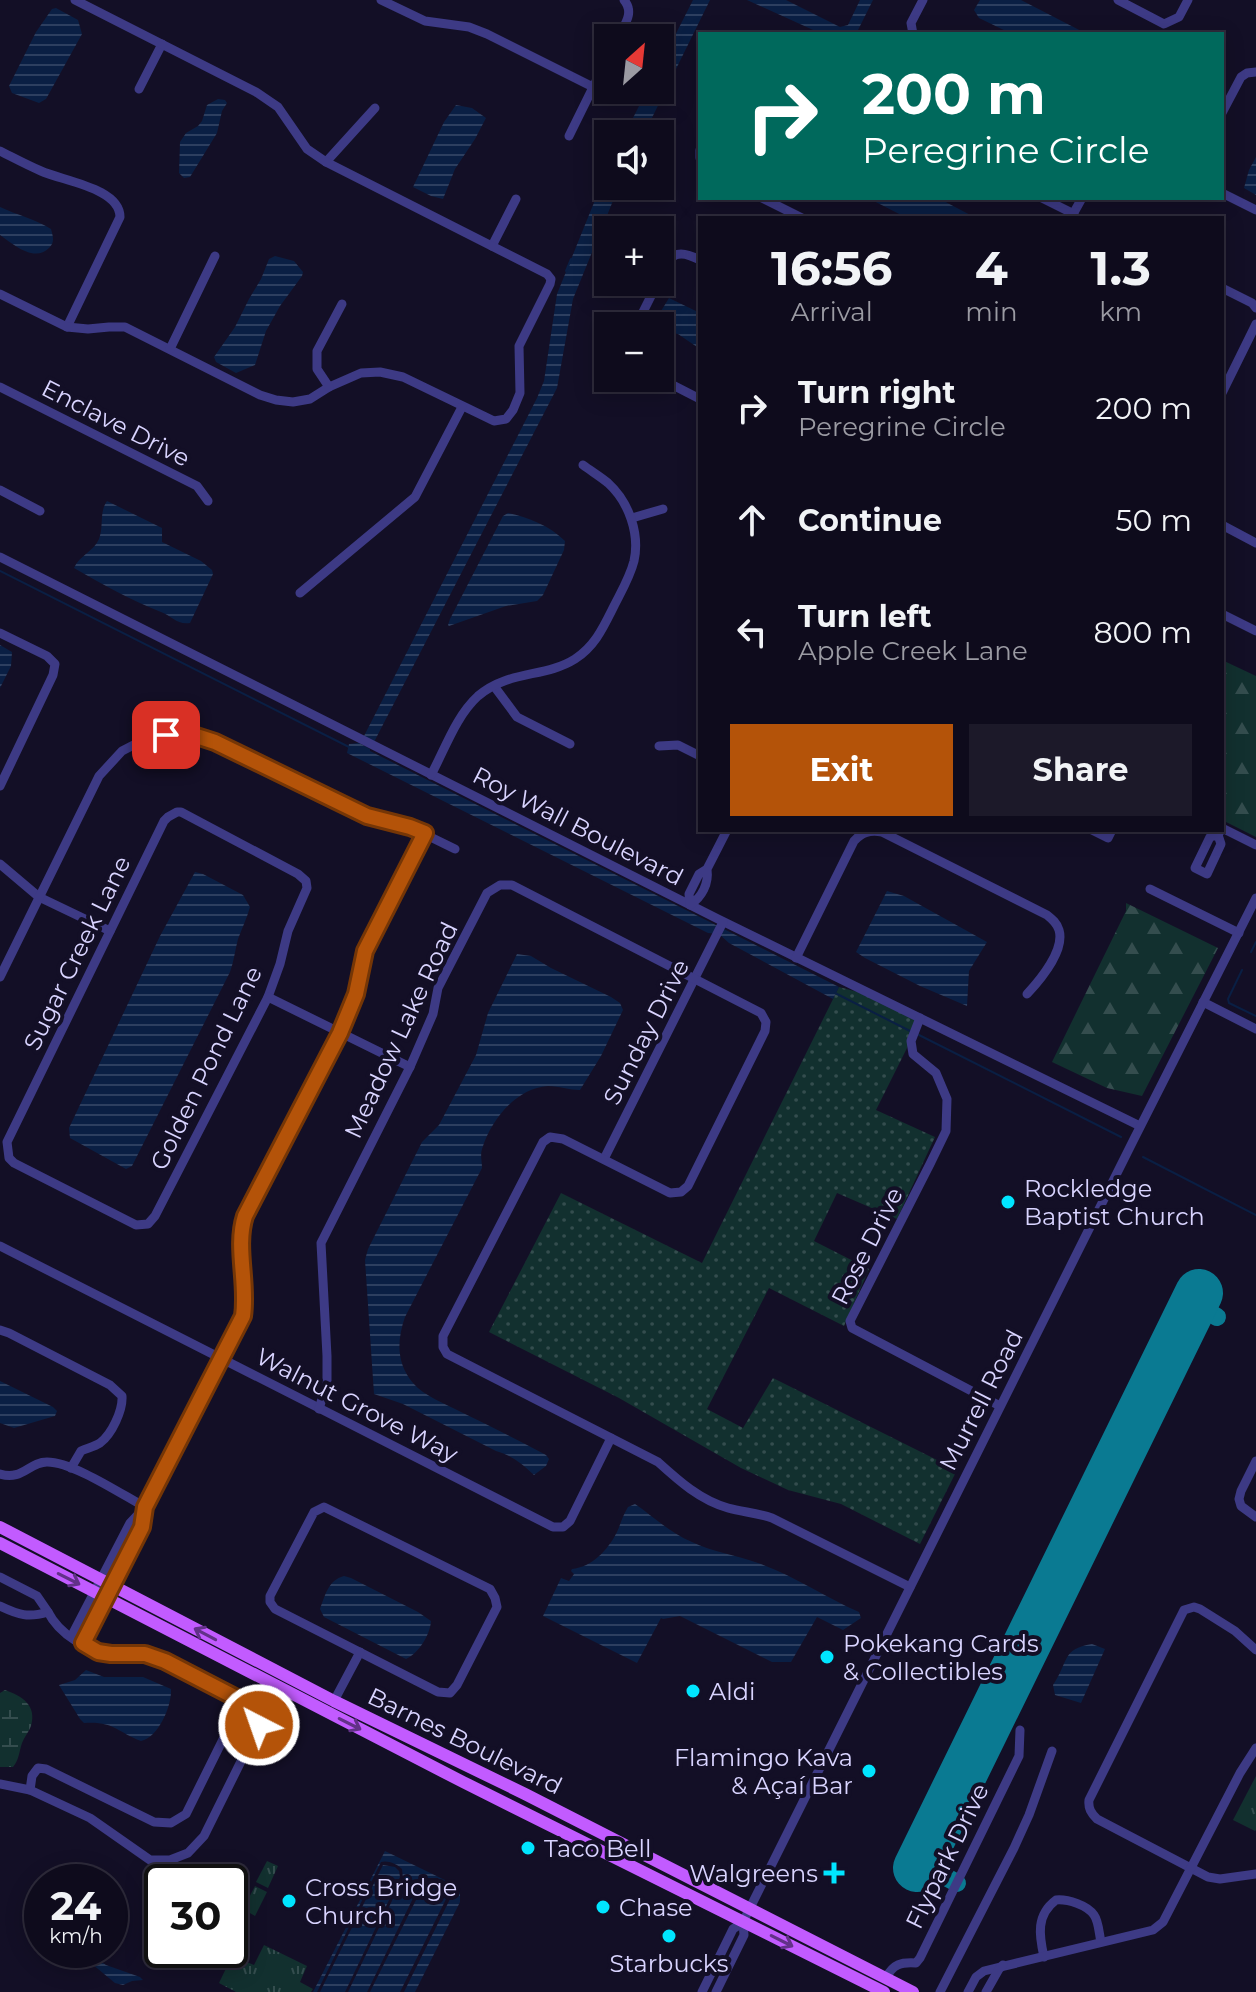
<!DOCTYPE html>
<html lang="en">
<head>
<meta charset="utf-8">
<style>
  :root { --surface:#0e0b1c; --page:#1c1929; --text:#f1f3f6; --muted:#9b9ba3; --line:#2e2b3b; --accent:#b45309 }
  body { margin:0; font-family:Montserrat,sans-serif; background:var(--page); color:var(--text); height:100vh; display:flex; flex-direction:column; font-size:30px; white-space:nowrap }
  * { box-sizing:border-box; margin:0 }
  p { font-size:26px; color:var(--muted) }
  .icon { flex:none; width:44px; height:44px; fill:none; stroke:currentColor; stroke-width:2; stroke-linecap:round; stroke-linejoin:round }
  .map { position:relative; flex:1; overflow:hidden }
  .drawer { position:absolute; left:698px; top:216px; width:526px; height:616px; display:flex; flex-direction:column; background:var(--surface); border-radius:0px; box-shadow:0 4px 20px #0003,0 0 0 2px var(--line) }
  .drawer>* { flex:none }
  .top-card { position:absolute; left:698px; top:32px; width:526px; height:168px; border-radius:0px; box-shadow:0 4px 20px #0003,0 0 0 2px var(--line); background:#00695c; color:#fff; overflow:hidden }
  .needle { width:52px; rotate:27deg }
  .tools { position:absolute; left:594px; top:24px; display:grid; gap:16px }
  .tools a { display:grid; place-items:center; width:80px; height:80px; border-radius:0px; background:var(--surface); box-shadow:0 4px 20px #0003,0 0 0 2px var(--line); font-size:40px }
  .speed { position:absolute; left:24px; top:1864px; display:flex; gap:16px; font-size:40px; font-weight:700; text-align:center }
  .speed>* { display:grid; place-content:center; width:104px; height:104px; border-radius:50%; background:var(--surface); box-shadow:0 4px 20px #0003,0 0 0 2px var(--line); line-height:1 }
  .speed small { font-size:20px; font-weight:400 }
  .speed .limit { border:4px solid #111; border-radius:12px; background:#fff; color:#111 }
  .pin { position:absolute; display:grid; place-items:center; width:68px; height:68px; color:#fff; margin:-34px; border-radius:16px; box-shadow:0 4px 12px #0006 }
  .me { position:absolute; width:88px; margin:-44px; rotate:319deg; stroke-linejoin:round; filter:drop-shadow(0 0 6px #0008) }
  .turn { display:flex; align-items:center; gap:28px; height:168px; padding:0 32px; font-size:36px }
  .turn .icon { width:104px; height:104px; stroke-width:2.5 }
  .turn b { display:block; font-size:56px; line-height:68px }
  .eta { display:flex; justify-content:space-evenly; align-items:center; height:136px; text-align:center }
  .eta b { font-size:48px; font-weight:700; line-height:56px }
  .cta { display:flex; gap:16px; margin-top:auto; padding:16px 32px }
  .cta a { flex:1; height:92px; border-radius:0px; background:var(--accent); color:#fff; font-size:32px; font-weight:700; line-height:92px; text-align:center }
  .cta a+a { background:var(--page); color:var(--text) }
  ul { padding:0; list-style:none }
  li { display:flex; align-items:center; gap:24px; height:112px; padding:0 32px }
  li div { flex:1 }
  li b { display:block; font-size:30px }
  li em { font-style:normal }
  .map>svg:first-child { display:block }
  .grass { fill:url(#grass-dots) }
  .forest { fill:url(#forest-firs) }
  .wetland { fill:url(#wetland-marsh) }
  .park { fill:url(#park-tufts) }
  .water { fill:url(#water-rules) }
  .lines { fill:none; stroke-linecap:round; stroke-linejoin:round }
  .stream { stroke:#0a1f44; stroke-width:2 }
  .taxiway { stroke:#0a7a92; stroke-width:18 }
  .runway { stroke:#0a7a92; stroke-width:48 }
  .minor { stroke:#3d3a85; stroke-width:9 }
  .major { stroke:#c25bff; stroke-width:12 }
  .oneway { stroke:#623188 }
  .route-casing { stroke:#753606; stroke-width:20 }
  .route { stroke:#b45309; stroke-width:14 }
  .poi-dot { fill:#00e5ff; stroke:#130f26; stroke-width:3 }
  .labels { text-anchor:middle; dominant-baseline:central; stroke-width:8; stroke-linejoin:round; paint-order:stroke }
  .street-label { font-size:24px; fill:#d9d4ff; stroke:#130f26 }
  .poi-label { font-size:24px; fill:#d9d4ff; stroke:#130f26; text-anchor:start }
</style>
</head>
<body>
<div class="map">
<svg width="1256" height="1992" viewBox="0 0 1256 1992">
  <defs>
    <pattern id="grass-dots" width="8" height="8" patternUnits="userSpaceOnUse" patternTransform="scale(2)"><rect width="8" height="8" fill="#12302f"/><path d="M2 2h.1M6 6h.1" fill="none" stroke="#344d4e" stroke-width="1.8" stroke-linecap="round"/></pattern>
    <pattern id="forest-firs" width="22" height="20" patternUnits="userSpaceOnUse" patternTransform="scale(2)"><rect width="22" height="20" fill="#12302f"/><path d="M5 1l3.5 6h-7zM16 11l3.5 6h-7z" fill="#344d4e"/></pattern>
    <pattern id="wetland-marsh" width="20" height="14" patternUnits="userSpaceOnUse" patternTransform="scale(2)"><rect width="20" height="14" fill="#12302f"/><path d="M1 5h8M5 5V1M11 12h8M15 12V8" fill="none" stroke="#344d4e"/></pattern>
    <pattern id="park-tufts" width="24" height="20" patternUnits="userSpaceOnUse" patternTransform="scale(2)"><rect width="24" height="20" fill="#12302f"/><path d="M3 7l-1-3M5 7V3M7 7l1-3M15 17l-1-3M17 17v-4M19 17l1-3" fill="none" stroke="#344d4e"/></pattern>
    <pattern id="water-rules" width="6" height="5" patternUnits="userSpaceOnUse" patternTransform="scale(2)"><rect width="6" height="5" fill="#0a1f44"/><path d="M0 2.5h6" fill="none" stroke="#2d3f60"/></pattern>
  </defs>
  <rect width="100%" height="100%" fill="#130f26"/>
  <!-- grass -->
  <polygon class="grass" points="839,987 858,992 920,1022 876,1110 935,1137 897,1219 837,1193 814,1241 869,1269 844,1326 769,1288 707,1409 743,1428 773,1378 957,1470 920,1544 841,1504 788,1490 741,1468 619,1398 489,1332 561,1193 702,1263"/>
  <!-- forest -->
  <g class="forest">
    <polygon points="1222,660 1256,676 1256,837 1222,820"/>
    <polygon points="1126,903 1218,948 1142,1096 1107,1088 1052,1062 1126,911"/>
  </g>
  <!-- wetland -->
  <path class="wetland" d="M5 1690C22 1696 37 1705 31 1726 29 1732 24 1737 22 1743 19 1752 19 1760 13 1767H0V1693Z"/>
  <!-- park -->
  <g class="park">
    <polygon points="1256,1776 1256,1830 1255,1831 1233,1820"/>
    <polygon points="267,1861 278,1866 268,1888 256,1882"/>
    <polygon points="255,1886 267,1892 255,1916 243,1909"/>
    <polygon points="264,1945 307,1966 300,1982 313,1989 311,1992 236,1992 219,1983 232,1956 254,1965"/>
  </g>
  <!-- water -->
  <g class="water">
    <polygon points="693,0 710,0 644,134 625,134 647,90 660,90 660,65"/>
    <polygon points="747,0 786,0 840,27 848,25 860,0 873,0 856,34 822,34"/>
    <polygon points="980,0 1021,0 1087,34 1012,34 979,18 974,10"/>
    <polygon points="56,8 78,20 82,34 46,99 39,103 12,93 9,86 36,32 52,9"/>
    <polygon points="218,99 225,100 227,103 222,111 217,133 190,177 184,178 179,173 180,142 186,133 198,126 202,121 207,105"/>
    <polygon points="456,105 472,108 486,118 475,139 455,169 443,199 431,196 413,187 444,122"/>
    <polygon points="1256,157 1256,195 1244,188 1249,170"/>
    <polygon points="608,168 608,186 619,186 573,299 557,388 374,742 364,736 537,398 544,381 557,294"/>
    <polygon points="868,198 938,198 976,218 907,218"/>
    <path d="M0 207C17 215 35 219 51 229 53 237 55 242 49 248 34 263 13 244 0 235Z"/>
    <polygon points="275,256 294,261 303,272 302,276 280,306 266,331 255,365 236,373 216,362 214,357 235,327 249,299 261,279 269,259"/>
    <polygon points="669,298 700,313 700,349 678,334 662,331 660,331 660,326 656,326 658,316"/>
    <path d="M107 501 162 528V542L201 561 212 570 213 574 190 623C177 625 172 616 161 612 130 600 102 584 74 568 79 556 94 551 99 539 104 526 99 512 107 501Z"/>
    <path d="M508 513C528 517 550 526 565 541L564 550 543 595 537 601 506 606 449 626 448 625 450 619 503 516Z"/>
    <polygon points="0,645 12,652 11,666 0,688"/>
    <polygon points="359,743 370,749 370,751 839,987 833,999 729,943 719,934 708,933 347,753 349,744"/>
    <path d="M195 872 203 874 243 895 250 907C247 918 242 928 238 939 235 950 234 961 230 972L132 1166 126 1169 70 1138 69 1128 160 936Z"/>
    <polygon points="887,891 904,896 987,942 969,971 967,1006 920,986 865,958 856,952"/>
    <path d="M517 954 531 956 551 968 611 997 620 1003 623 1010 601 1056 580 1090C569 1090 559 1086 548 1086 516 1088 491 1120 482 1149 480 1155 482 1161 482 1168L405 1317C397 1340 396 1363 413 1383 424 1396 446 1404 461 1412 490 1426 518 1440 546 1455L549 1459 546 1466 534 1475C522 1464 513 1456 496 1451L403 1404 374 1394 365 1260 368 1249 422 1142 439 1125 476 1055 488 1013Z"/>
    <polygon points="0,1381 53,1407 57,1411 55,1416 14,1428 0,1423"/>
    <path d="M635 1504C654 1517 670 1533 692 1542 713 1552 736 1555 758 1563 793 1575 825 1597 859 1612L861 1618 843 1630 817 1617 791 1662H772L680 1616 663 1619 661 1618 637 1663 543 1616 561 1578 569 1581 574 1574 571 1571 572 1569C592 1567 608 1550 617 1532 621 1523 623 1515 628 1507Z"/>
    <path d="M344 1576 351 1578 418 1612 431 1621C430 1635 419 1653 406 1659L324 1617 320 1609C325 1596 328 1580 344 1576Z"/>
    <path d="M1092 1644 1105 1649 1081 1703 1055 1695 1053 1685C1069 1662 1061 1649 1092 1644Z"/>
    <path d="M86 1670 104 1677H143L171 1689C172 1706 158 1738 141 1741 117 1732 114 1721 84 1723L80 1719 59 1685 75 1680Z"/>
    <path d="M385 1851 453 1884 460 1893V1902L415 1992H404L452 1895 438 1878H425L422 1880 367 1992H348L403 1878 402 1869C397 1864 388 1860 381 1862L317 1992H313Z"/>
    <polygon points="383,1865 395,1867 399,1871 400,1877 345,1992 320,1992"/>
    <polygon points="425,1882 438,1882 448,1895 400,1992 370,1992"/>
    <polygon points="68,1950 84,1950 106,1965 140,1977 143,1980 132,1981 123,1985 115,1983 92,1964"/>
  </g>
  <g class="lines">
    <!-- stream -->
    <g class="stream">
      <polyline points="566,271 571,259"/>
      <polyline points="0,571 349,747"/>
      <polyline points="1251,952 1256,942"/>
      <polyline points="1242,970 1228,999 1229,1003 1256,1016"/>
      <polyline points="835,993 910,1031"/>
      <polyline points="919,1035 1121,1137"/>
      <polyline points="1143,1157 1256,1215"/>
    </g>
    <!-- taxiway -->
    <g class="taxiway">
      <polyline points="1194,1303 1217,1317"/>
      <polyline points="920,1863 957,1883"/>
    </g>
    <!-- runway -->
    <polyline class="runway" points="917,1868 1199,1293"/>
    <!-- minor -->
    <g class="minor">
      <polyline points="381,0 425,21 469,27 487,34 593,87"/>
      <polyline points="1118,0 1164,24 1179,17 1188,0"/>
      <polyline points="913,34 911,23 923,0"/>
      <path d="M618 38C624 25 635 13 624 0"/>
      <polyline points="139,89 162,44"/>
      <polyline points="1222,113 1241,77 1247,73 1256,72"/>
      <polyline points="569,136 608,57"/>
      <polyline points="700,150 700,158"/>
      <path d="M0 151C14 158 27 165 41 171 63 181 120 188 120 217L67 327"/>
      <polyline points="326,162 375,108"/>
      <polyline points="1222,193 1256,210"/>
      <polyline points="762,198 802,218"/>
      <polyline points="1042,198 1074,214"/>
      <polyline points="1072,216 1082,198"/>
      <polyline points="492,246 516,199"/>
      <path d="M660 278C671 255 675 247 700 260"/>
      <polyline points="1222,288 1252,303 1256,308"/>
      <polyline points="0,294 67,327 88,329 109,327 125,327 260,395 276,400 293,402 310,399 329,387 361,373 380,372 403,377 494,421 506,419 513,410 520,393 519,346 550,284 551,279 547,274 326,162 307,149 278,107 256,92 75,0"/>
      <polyline points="636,326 658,282"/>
      <polyline points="170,349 215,256"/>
      <polyline points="659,378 700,399"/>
      <polyline points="0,387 197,486 208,501"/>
      <polyline points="329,387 317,369 317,351 342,304"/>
      <polyline points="1222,393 1256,324"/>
      <polyline points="0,490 40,511"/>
      <polyline points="632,518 663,509"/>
      <polyline points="1222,525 1256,543"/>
      <polyline points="0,557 718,919 1140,1126"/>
      <polyline points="300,593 415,497 462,407"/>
      <polyline points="1222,614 1256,631"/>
      <polyline points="0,633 47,656 55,664 53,675 0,786"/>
      <polyline points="494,686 517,717 570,744"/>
      <polyline points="138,712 149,737"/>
      <polyline points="659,746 678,745 700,756"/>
      <path d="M431 775C445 749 456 716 478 696 508 670 545 678 575 659 595 646 603 628 614 606 621 592 630 577 634 561 640 534 629 502 608 483 601 477 591 471 583 465"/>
      <polygon points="177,812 181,812 298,874 306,881 307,888 288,931 280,964 268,997 155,1216 148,1224 136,1225 14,1163 9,1158 7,1142 164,821 168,817"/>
      <polyline points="1222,828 1256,845"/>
      <polyline points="1092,830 1108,838 1112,830"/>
      <polyline points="1218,835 1210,837 1195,868 1207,874 1221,844 1218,835 1221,830"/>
      <polyline points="0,864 39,897 110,931"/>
      <path d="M707 869C709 884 702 897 690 905L689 894 699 874 707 869 727 830"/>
      <polyline points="1150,889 1239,933"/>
      <path d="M796 958 854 841C862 832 870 830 882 832L1047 915C1052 919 1057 923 1059 930 1065 950 1040 980 1027 994"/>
      <polyline points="0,977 99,776 122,751 149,737 184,732 215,742 367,816 410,827 455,849"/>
      <polyline points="268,997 410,1067"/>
      <polyline points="1203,1002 1256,1029"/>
      <polyline points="920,1018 911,1041 913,1054 936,1073 947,1099 946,1131 930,1164 850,1321 852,1328 1000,1406"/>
      <polyline points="604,1159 723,922"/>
      <polyline points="0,1246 553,1527 563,1527 570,1521 611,1438"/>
      <path d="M0 1330 9 1333 110 1385 122 1396C123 1410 112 1434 100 1443 94 1447 87 1448 81 1451L71 1468"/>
      <path d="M319 1409 327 1382V1356L321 1243 410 1067 433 1014 438 988 487 893 500 885H512L761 1013 766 1022 765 1031 688 1186 681 1192 670 1193 563 1139 550 1137 543 1142 443 1336V1347L447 1354 658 1462C679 1481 700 1500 728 1508 743 1512 757 1513 772 1518L910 1587"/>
      <polyline points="1256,1461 1241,1491 1239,1499 1241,1506 1256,1517"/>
      <path d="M0 1474C22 1481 29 1462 47 1462 73 1462 121 1494 145 1507"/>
      <polygon points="324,1507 490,1589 495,1598 497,1607 457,1685 450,1693 438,1692 275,1609 270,1602 270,1596 314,1512"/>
      <polyline points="0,1577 37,1596 48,1612"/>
      <path d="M0 1606C19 1615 28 1618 48 1612 59 1634 88 1652 113 1654 130 1655 145 1653 161 1660 190 1670 222 1690 250 1705L258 1714 259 1725 204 1836 188 1853 170 1860H150L90 1818 30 1790 0 1784"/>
      <path d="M71 1637 130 1523 145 1507 243 1316C248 1283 235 1247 245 1216L340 1033 356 994 365 951 425 833"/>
      <polyline points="83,1643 142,1527 145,1507"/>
      <path d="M1256 1650 1235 1631 1200 1609 1194 1607 1184 1610 1089 1800C1088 1808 1091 1813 1097 1819L1208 1877 1220 1879 1256 1874"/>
      <polyline points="334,1701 360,1652"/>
      <polyline points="30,1790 32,1776 38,1768 46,1769 154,1822 171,1823 186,1814 242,1701"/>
      <path d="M1044 1957C1039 1935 1036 1915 1056 1900 1068 1899 1087 1905 1094 1915 1099 1922 1099 1934 1101 1942"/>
      <path d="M886 1978C893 1964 901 1962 916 1963L920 1958 1019 1756 1020 1730"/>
      <polyline points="702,1992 733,1929 743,1922 1133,1141 1256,898"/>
      <polyline points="716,1992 744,1935 743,1922"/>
      <polyline points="940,1992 1014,1848 1029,1815 1052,1751"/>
      <polyline points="968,1992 976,1977 984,1971 1153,1930 1163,1922 1240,1773 1256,1748"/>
      <polyline points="986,1992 999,1969 1003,1965"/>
    </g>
    <!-- major -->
    <g class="major">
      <polyline points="0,1527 334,1701 525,1794 913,1992"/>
      <polyline points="0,1543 463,1782 884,1992"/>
    </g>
  </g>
  <!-- one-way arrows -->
  <defs><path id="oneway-shaft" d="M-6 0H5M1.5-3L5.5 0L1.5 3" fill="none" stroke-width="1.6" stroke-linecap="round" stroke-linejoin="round" transform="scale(2)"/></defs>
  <g class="oneway">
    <use href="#oneway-shaft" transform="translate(69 1579) rotate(27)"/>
    <use href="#oneway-shaft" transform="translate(205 1634) rotate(-152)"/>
    <use href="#oneway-shaft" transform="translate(350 1724) rotate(27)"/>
    <use href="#oneway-shaft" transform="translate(782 1941) rotate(27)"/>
  </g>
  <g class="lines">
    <defs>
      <path id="route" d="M166 735 184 732 215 742 367 816 410 827 425 833 365 951 356 994 340 1033 245 1216C235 1247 248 1283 243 1316L145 1507 142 1527 83 1643 98 1652 111 1654H145L165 1661 250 1705 258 1714 259 1725"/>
    </defs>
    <!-- route casing -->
    <use href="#route" class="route-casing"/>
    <!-- route -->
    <use href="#route" class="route"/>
  </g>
  <!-- markers -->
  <g class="poi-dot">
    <circle cx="1008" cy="1202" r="8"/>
    <circle cx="827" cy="1657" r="8"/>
    <circle cx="693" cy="1691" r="8"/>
    <circle cx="869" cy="1771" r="8"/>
    <circle cx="528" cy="1848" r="8"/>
    <path d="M830 1861h8v8h8v8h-8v8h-8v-8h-8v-8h8z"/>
    <circle cx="289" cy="1901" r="8"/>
    <circle cx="603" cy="1907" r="8"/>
    <circle cx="669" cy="1936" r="8"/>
  </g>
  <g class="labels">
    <!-- street labels -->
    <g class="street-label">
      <text transform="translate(116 423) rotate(27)">Enclave Drive</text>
      <text transform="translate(578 826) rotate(27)">Roy Wall Boulevard</text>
      <text transform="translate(77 953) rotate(-64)">Sugar Creek Lane</text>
      <text transform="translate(401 1030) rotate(-65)">Meadow Lake Road</text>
      <text transform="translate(646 1032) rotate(-63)">Sunday Drive</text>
      <text transform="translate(206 1068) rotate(-64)">Golden Pond Lane</text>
      <text transform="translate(867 1246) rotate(-63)">Rose Drive</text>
      <text transform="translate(981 1400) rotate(-63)">Murrell Road</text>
      <text transform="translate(357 1405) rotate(27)">Walnut Grove Way</text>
      <text transform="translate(465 1741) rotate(26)">Barnes Boulevard</text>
      <text transform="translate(947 1856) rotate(-64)">Flypark Drive</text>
    </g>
    <!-- poi labels -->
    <g class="poi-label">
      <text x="1024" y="1188">Rockledge<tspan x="1024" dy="28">Baptist Church</tspan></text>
      <text x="843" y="1643">Pokekang Cards<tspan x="843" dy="28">&amp; Collectibles</tspan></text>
      <text x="709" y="1691">Aldi</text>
      <text x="853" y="1757" text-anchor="end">Flamingo Kava<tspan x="853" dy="28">&amp; Açaí Bar</tspan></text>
      <text x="544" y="1848">Taco Bell</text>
      <text x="818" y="1873" text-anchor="end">Walgreens</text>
      <text x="305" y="1887">Cross Bridge<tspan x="305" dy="28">Church</tspan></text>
      <text x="619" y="1907">Chase</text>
      <text x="669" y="1963" text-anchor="middle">Starbucks</text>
    </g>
  </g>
</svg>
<div class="tools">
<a><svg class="needle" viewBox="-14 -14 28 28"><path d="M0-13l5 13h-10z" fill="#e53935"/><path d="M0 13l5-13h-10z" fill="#9b9ba3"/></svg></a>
<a><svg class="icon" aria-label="sound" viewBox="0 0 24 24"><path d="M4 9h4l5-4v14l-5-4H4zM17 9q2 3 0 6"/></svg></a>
<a>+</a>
<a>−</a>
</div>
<div class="speed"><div>24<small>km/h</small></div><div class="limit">30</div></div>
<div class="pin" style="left:166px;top:735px;background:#d93025"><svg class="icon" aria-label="arrive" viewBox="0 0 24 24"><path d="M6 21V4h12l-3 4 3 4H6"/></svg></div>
<svg class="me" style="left:259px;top:1725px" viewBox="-20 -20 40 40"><circle r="17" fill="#b45309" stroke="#fff" stroke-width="3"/><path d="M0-11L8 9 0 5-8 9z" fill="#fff"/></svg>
<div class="top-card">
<div class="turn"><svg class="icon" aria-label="right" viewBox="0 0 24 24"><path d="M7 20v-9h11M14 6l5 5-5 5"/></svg><div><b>200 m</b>Peregrine Circle</div></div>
</div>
<section class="drawer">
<div class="eta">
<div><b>16:56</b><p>Arrival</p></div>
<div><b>4</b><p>min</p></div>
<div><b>1.3</b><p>km</p></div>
</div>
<ul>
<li><svg class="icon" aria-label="right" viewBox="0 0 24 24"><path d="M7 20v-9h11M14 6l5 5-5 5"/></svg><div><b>Turn right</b><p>Peregrine Circle</p></div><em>200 m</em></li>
<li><svg class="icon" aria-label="ahead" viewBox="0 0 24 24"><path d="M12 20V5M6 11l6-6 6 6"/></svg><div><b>Continue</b></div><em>50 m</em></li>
<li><svg class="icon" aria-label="left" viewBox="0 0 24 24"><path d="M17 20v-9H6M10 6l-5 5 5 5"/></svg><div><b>Turn left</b><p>Apple Creek Lane</p></div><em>800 m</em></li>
</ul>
<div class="cta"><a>Exit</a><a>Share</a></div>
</section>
</div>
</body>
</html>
